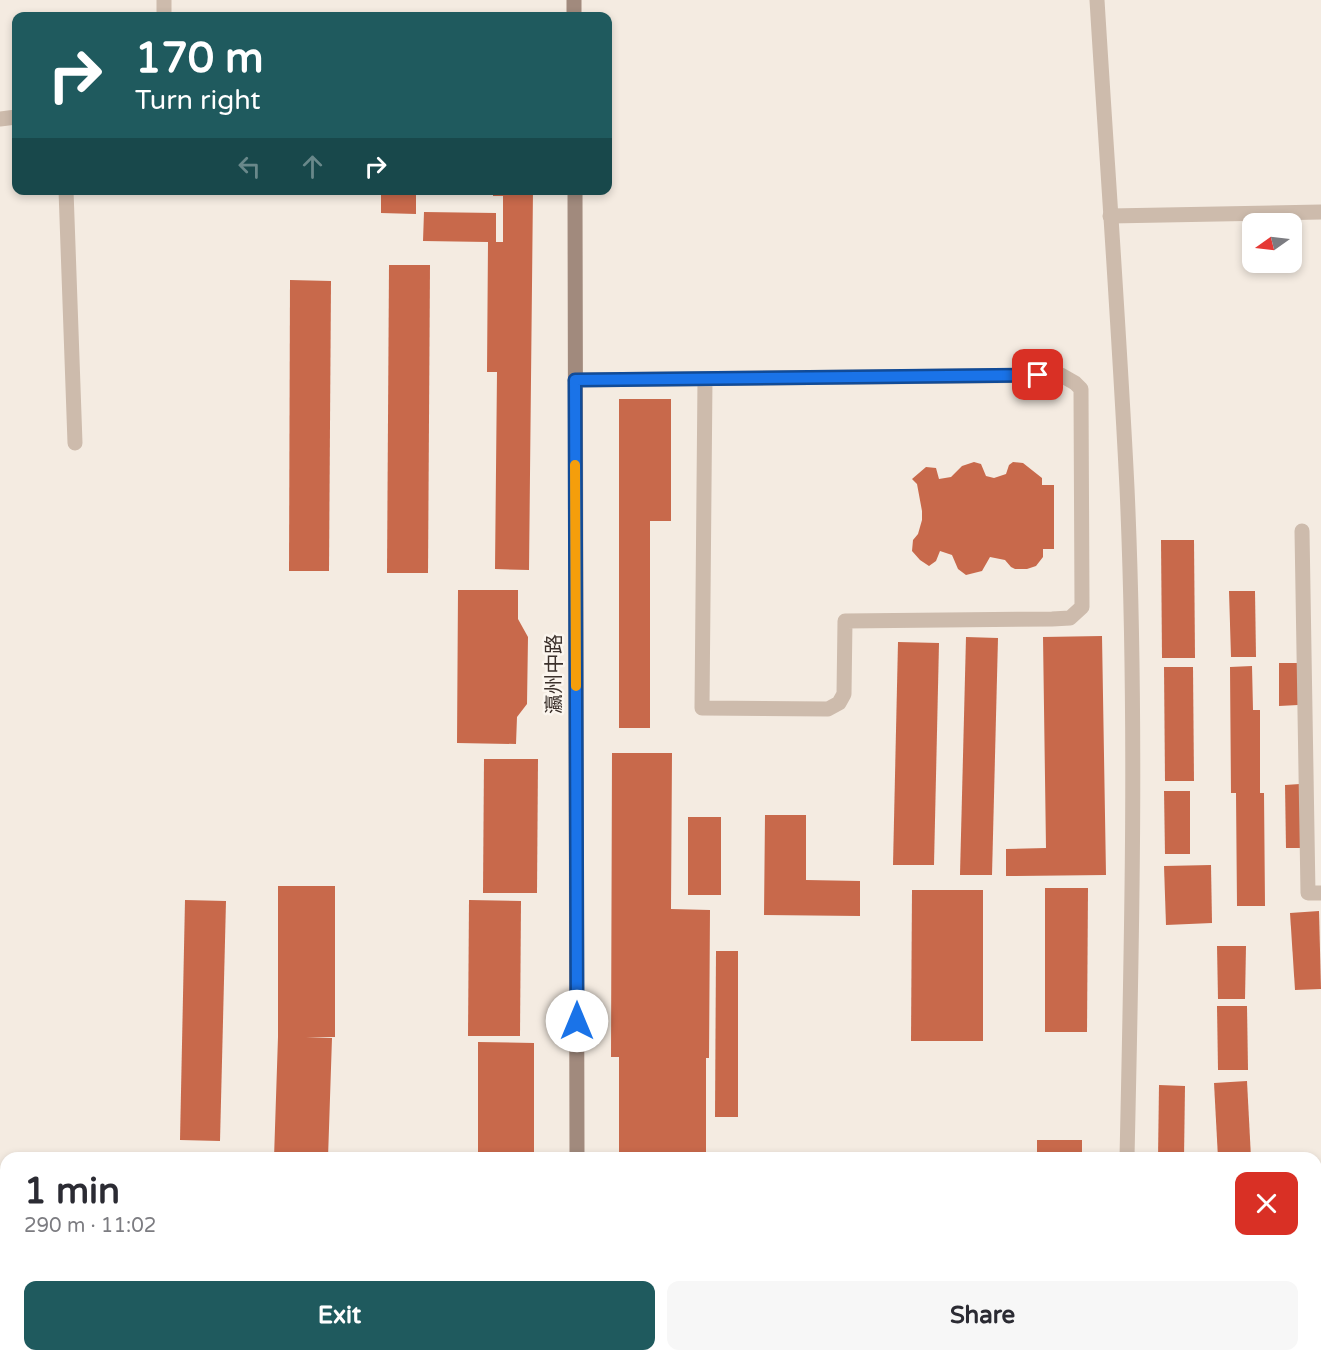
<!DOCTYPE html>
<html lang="en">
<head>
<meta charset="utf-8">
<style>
  :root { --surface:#fff; --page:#f7f7f7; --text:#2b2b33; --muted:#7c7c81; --accent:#1f5a5e }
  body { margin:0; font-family:"Varela Round","Noto Sans SC",sans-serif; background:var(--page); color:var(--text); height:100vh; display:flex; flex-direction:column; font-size:22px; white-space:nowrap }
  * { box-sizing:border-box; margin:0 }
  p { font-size:20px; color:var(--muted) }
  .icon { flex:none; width:33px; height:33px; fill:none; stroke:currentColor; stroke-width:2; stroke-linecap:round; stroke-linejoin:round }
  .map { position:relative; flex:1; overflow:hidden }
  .side { position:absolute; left:0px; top:1152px; width:1322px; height:210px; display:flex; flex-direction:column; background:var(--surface); border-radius:18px 18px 0 0; box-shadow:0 3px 9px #0003 }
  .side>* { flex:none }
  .banner { position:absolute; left:12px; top:12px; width:600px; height:183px; border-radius:12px; box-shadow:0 3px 9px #0003; background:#1f5a5e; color:#fff; overflow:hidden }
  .needle { width:39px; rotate:256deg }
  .buttons { position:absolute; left:1242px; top:213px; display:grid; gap:12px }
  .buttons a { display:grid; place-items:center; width:60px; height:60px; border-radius:12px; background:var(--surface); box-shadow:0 3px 9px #0003; font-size:30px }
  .pin { position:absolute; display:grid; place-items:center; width:51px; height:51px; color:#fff; margin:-26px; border-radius:12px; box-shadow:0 3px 9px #0006 }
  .me { position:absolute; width:66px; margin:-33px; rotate:0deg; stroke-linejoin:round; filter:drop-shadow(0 0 4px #0008) }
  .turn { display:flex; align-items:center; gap:21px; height:126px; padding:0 24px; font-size:27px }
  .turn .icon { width:78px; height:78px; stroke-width:2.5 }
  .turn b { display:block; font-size:42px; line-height:51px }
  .lanes { display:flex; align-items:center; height:57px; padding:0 24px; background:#0003; justify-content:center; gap:30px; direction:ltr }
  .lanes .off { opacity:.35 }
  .round { display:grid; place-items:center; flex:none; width:63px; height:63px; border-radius:12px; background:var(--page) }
  .head { display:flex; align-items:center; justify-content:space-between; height:102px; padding:0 24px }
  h1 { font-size:36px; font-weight:800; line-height:45px }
  .cta { display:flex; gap:12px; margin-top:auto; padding:12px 24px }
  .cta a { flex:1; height:69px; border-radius:12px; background:var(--accent); color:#fff; font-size:24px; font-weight:800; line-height:69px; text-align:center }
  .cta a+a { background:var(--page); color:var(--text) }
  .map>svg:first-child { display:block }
  .building { fill:#c8694b }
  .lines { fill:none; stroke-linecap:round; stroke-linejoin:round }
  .service { stroke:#cdbbac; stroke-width:15 }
  .minor { stroke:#cdbbac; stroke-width:15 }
  .secondary { stroke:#a18a7d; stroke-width:15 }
  .primary { stroke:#7d675c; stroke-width:15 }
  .route-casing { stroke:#114b97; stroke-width:15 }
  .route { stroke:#1a73e8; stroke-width:10 }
  .slow { stroke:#f59e0b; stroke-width:10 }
  .labels { text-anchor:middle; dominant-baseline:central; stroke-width:5; stroke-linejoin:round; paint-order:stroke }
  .street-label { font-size:20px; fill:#3b302b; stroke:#fbf5ee }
</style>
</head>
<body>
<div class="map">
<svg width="1321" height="1362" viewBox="0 0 1321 1362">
  <rect width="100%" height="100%" fill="#f4ebe1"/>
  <!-- building -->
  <g class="building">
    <polygon points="381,190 416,190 416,214 381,213"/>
    <polygon points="493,190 533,190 529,570 495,569 497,372 487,372 488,242 423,241 424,212 496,213 496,242 503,242 503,196 493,196"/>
    <polygon points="389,265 430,265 428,573 387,573"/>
    <polygon points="290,280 331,281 329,571 289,571"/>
    <polygon points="619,399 671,399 671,521 650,521 650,728 619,728"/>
    <polygon points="974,462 981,464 986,476 994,478 1006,474 1009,465 1013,462 1023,463 1042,478 1042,485 1054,485 1054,549 1043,549 1043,557 1036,566 1027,569 1015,569 1011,567 1005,560 990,557 982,571 966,575 958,569 952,555 940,551 936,561 929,566 920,560 912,551 913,540 918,534 922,520 922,511 917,484 912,479 926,467 936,468 939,479 951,477 962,466"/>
    <polygon points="1161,540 1194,540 1195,658 1162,658"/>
    <polygon points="458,590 518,590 518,619 528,637 527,704 517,717 516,744 457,743"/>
    <polygon points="1229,591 1255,591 1256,657 1231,657"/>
    <polygon points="1102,636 1106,875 1006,876 1006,849 1046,848 1043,637"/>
    <polygon points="966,637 998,638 992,875 960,875"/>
    <polygon points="898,642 939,643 934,865 893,865"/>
    <polygon points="1279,663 1298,663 1298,705 1279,706"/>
    <polygon points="1252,666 1253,710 1260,710 1260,793 1264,793 1265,906 1237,906 1236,793 1231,793 1230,667"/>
    <polygon points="1164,667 1193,667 1194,781 1165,781"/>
    <polygon points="612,753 672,753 671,909 710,910 709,1058 706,1058 706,1158 619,1158 619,1057 611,1057"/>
    <polygon points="484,759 538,759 537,893 483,893"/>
    <polygon points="1300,784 1302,848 1286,848 1285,785"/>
    <polygon points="1164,791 1190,791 1190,854 1165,854"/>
    <polygon points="765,815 806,815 806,880 860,881 860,916 764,915"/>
    <rect x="688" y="817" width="33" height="78"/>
    <polygon points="1211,865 1212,923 1166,925 1164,866"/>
    <polygon points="278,886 335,886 335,1037 306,1037 332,1038 328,1158 274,1158 278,1037"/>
    <polygon points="1045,888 1088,888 1087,1032 1045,1032"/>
    <polygon points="912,890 983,890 983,1041 911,1041"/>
    <polygon points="185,900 226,901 220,1141 180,1140"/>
    <polygon points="469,900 521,901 520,1036 468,1036"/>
    <polygon points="1319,911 1321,989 1295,990 1290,913"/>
    <polygon points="1217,946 1246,946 1245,999 1218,999"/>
    <polygon points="716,951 738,951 738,1117 715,1117"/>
    <polygon points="1217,1006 1247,1006 1248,1070 1218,1070"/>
    <polygon points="478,1042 534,1043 534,1158 478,1158"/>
    <polygon points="1247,1081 1251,1158 1218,1158 1214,1083"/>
    <polygon points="1159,1085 1185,1086 1184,1158 1158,1158"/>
    <rect x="1037" y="1140" width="45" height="18"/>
  </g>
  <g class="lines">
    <!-- service -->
    <polyline class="service" points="575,380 1061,375 1075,383 1081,389 1082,607 1070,618 1052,619 845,621 844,694 839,703 828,709 702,708 705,379"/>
    <!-- minor -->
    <g class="minor">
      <polyline points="164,0 164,16"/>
      <path d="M1097 0C1107 163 1119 326 1127 488 1137 712 1132 935 1127 1158"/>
      <polyline points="0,119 16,117"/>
      <polyline points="66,190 75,443"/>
      <polyline points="1110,216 1321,212"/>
      <polyline points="1302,531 1308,893 1321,893"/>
    </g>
    <!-- secondary -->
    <g class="secondary">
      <polyline points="574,0 574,16"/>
      <polyline points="575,190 577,1158"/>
      <polyline points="574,1362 576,1356"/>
    </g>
    <!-- primary -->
    <g class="primary">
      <polyline points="0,1295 6,1295"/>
      <polyline points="1316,1327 1321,1327"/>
      <polyline points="0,1339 6,1339"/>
      <polyline points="821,1356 1123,1362"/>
    </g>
  </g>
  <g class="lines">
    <defs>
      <polyline id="route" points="577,1021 575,380 1038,375"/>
    </defs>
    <!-- route casing -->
    <use href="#route" class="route-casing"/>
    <!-- route -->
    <use href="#route" class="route"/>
    <!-- slow -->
    <polyline class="slow" points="575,465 576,686"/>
  </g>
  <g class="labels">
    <!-- street labels -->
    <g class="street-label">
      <text transform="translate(555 674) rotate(-90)">瀛州中路</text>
    </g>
  </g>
</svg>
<div class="buttons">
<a><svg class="needle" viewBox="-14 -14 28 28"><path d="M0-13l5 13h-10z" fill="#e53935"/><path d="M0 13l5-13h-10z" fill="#7c7c81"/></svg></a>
</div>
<div class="pin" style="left:1038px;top:375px;background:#d93025"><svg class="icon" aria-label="arrive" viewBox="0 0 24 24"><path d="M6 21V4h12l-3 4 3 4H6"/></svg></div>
<svg class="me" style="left:577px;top:1021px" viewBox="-20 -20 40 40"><circle r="19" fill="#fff"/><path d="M0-13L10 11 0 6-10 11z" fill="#1a73e8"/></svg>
<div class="banner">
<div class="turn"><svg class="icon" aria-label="right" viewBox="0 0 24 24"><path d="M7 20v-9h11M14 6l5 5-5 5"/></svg><div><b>170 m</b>Turn right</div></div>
<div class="lanes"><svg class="icon off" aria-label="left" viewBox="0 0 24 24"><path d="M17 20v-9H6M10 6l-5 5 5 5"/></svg><svg class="icon off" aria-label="ahead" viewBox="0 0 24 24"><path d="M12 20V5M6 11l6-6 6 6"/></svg><svg class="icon" aria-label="right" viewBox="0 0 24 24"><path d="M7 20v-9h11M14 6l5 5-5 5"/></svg></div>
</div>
<section class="side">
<div class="head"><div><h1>1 min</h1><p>290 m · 11:02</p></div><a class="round" style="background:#d93025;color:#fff"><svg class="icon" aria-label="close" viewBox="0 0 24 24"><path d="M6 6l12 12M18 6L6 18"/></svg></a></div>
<div class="cta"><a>Exit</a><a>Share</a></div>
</section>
</div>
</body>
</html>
